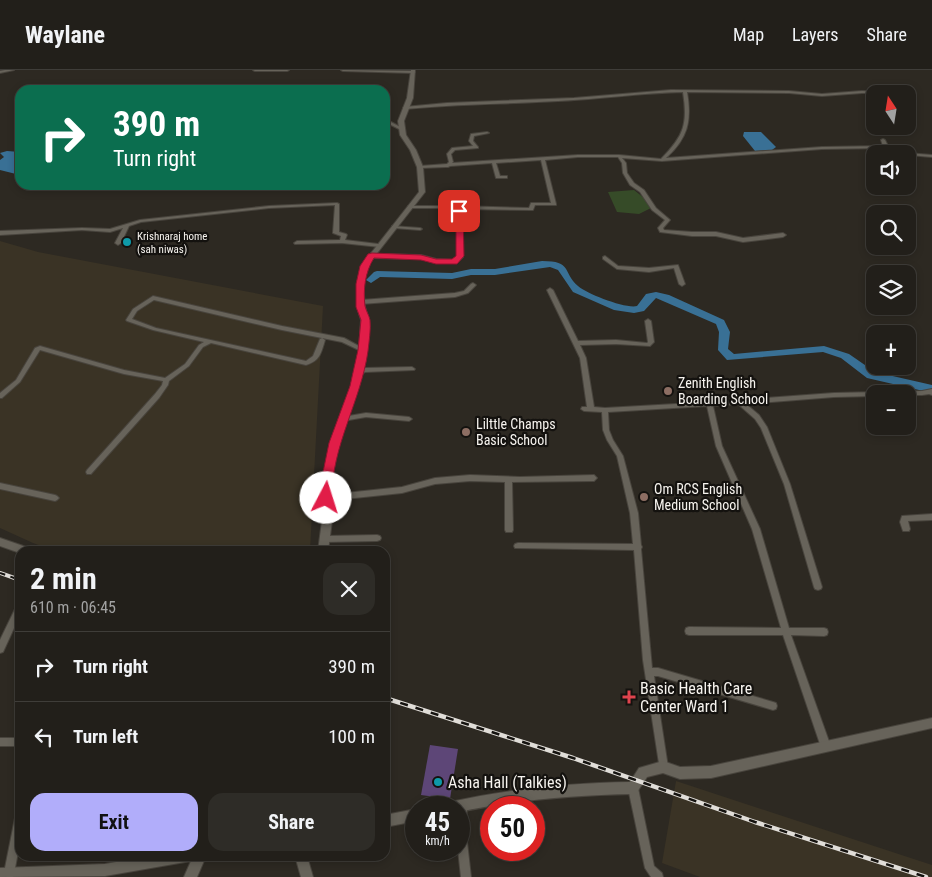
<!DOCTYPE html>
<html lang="en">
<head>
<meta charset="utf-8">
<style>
  :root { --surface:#221f1a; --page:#2e2c27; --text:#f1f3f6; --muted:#a2a2a2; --line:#3f3d39; --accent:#b1adfa }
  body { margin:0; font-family:"Roboto Condensed",sans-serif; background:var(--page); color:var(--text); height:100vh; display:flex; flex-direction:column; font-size:19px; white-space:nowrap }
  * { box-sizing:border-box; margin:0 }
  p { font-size:16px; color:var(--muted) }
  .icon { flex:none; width:28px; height:28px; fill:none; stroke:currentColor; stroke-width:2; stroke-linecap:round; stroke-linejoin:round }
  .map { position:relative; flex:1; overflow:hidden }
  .side { position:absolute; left:15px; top:476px; width:375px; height:315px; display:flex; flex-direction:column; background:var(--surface); border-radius:15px; box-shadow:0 2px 8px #0003,0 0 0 1px var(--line) }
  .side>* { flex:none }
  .banner { position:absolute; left:15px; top:15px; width:375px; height:105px; border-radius:15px; box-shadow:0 2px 8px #0003,0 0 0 1px var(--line); background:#0b6e4f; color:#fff; overflow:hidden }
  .needle { width:32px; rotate:348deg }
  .tools { position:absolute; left:866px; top:15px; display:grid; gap:10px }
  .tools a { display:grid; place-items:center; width:50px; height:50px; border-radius:10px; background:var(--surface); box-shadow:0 2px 8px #0003,0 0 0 1px var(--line); font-size:25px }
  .speed { position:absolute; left:405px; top:726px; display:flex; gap:10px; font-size:25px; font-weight:700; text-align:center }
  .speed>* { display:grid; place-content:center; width:65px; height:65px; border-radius:50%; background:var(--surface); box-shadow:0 2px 8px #0003,0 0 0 1px var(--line); line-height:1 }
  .speed small { font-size:12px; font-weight:400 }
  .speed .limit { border:8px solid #d22; background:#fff; color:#111 }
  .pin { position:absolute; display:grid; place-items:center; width:42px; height:42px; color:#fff; margin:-21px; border-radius:10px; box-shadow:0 2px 8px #0006 }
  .me { position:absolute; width:55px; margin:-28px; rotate:5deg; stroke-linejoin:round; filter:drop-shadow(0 0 4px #0008) }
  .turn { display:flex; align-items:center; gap:18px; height:105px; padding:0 15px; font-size:22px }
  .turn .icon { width:65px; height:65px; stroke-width:2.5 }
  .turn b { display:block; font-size:35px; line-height:42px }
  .round { display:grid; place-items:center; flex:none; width:52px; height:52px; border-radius:15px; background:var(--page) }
  .head { display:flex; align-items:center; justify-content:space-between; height:85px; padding:0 15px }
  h1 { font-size:30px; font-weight:700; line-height:38px }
  .button { display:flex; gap:10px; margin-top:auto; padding:10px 15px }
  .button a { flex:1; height:58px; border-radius:15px; background:var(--accent); color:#111; font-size:20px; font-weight:700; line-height:58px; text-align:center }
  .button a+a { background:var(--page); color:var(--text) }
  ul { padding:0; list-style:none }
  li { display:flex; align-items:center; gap:15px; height:70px; padding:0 15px; border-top:1px solid var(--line) }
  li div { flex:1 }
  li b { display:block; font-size:19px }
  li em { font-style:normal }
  header { display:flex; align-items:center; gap:30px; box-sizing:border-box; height:70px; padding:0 25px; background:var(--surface); border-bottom:1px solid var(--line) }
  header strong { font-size:24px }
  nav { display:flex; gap:28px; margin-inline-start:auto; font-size:18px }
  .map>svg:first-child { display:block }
  .built { fill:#3a3325 }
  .green { fill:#364b28 }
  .water { fill:#397095 }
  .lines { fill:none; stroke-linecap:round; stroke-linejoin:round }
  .river { fill:#397095; fill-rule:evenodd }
  .building { fill:#5d4677 }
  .minor-casing { stroke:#48443d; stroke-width:2 }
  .tertiary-casing { stroke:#48443d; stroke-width:2 }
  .secondary-casing { stroke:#48443d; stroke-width:2 }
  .minor { fill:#67635a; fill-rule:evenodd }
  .tertiary { fill:#67635a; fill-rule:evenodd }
  .secondary { fill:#67635a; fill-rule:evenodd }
  .rail-far1-casing { stroke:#e0ddd8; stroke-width:4 }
  .rail-casing { stroke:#e0ddd8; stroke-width:4.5 }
  .rail-far1 { stroke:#14120f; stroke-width:2; stroke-dasharray:5.5; stroke-linecap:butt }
  .rail { stroke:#14120f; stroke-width:2.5; stroke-dasharray:8; stroke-linecap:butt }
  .route { fill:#e11d48; stroke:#92132f }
  .culture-dot { fill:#0f9aa8; stroke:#14120f; stroke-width:2 }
  .education-dot { fill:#8d6e63; stroke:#14120f; stroke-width:2 }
  .health-dot { fill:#e0444e; stroke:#14120f; stroke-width:2 }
  .labels { text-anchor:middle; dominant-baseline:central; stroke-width:4.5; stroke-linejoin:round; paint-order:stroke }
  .far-poi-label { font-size:11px; fill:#f7f4ef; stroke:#14120f; text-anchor:start }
  .poi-label { font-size:14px; fill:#f7f4ef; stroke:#14120f; text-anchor:start }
  .near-poi-label { font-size:16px; fill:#f7f4ef; stroke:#14120f; text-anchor:start }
</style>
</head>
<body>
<header>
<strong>Waylane</strong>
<nav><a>Map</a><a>Layers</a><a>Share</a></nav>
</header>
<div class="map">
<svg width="932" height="807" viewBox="0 0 932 807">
  <rect width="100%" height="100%" fill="#2d2922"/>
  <!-- built -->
  <g class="built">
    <polygon points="0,171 38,182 323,236 310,481 55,481 33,473 0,458"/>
    <polygon points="676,711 932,795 932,807 700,807 662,793"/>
  </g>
  <!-- green -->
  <polygon class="green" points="634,120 649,132 651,138 639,144 617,142 608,122"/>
  <!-- water -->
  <g class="water">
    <polygon points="747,62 761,62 776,77 772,80 755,81 743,66 744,62"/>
    <polygon points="7,81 20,82 20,105 0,100 0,90 4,87 0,83"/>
  </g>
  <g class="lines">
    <!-- river -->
    <path class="river" d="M542 191C573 191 562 202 578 216 587 224 626 239 637 236L646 224 656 222 669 225 724 250 730 262 728 279 734 284 824 276 849 284 875 302 932 315V323L867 308 841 288 823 282 727 290 718 280 719 262 716 254 656 228 644 241 634 243 614 240 573 222 558 200 550 197 495 205H471L452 209 380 207 371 213 366 210 374 202 377 201 452 203 471 199H495Z"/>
  </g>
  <!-- building -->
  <polygon class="building" points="430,675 458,679 450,729 421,725"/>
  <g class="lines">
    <defs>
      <g id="minor">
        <polygon points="5,0 14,0 0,3 0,1"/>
        <polygon points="253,0 289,0 287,1 255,1"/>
        <polygon points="341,0 413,1 415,2 413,3 343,1"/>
        <path d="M671 20 789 21 822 24 862 21 889 22 891 23H862L822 26 789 23 687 22C692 51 688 68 666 88L822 77 883 76 881 70 883 69 885 70 888 76 907 83 932 85V87L908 85V84H901L886 78 822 79 662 91 622 88 626 93 627 103 634 113 644 120 656 138 670 150 663 158 664 160 692 162H716L743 168 783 163 786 165 783 167 743 172 716 166H692L660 162 658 158 665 150 652 140 640 122 630 115 623 103 622 93 618 87H578L545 90 556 134V135H535L533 140H531L461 139 463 187 456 193H436L421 189 372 188 369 186 372 184 421 185 436 189 453 190 457 187V138H410L408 137V136H459L529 138 531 133H551L541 90 496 93 500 106H507V108H496L492 93 450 96 448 97H446L420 98 418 97 420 96 447 94 449 92 447 84 452 78 473 76 469 71 471 64 487 62 489 63 474 66 473 71 478 77V78L455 80 451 84 453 92 452 93 578 85H619L661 89C684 66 688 54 683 22 641 23 600 29 558 31 507 34 456 34 405 39L403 38 404 37 447 33 574 28Z"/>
        <polygon points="387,51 389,51 404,59 401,60 387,53"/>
        <polygon points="337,133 339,134 339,162 346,164 347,165 345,170 378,174 381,176 380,177 342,173 295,174 294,173 297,171 340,170 341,166 333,163 335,135 269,138 141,152 129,156 121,173 118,175 115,173 123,158 110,162 82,160 0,165 0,161 82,158 110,159 140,150 269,136"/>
        <polygon points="392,156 420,158 422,159 420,160 394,158 392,158"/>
        <polygon points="605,186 618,196 649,198 678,195 685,214 682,216 679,214 674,198 649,202 617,199 603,189 603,187"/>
        <polygon points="473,213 476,215 468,223 455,227 361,234 358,232 361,230 455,223 464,221 471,214"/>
        <polygon points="550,218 553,220 578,271 616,270 647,273 648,272 645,251 648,249 651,251 654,272 650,276 616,274 580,275 586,288 594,337 605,338 711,332 834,323 922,321 932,319 932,325 929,324 922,325 908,325 908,324 875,324 875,326 834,327 746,334 759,345 767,357 790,414 822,517 821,519 818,520 815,519 814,517 784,414 761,358 755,349 738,334 713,336 722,376 760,459 789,558 824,558 827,559 828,562 827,565 824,566 791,565 831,677 829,680 826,681 823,680 821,677 783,565 689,565 686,564 685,561 686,558 689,557 781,558 752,459 716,376 707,336 608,342 609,360 613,370 623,386 638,443 641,475 642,477 641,479 652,598 658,598 773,632 776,633 777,636 776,639 773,640 658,606 654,606 668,697 666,700 663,702 660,700 643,590 634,480 515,478 514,476 515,474 518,473 633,474 630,443 617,386 607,370 603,360 602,342 584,341 581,339 582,337 587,337 580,288 547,220"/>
        <path d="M153 226 282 256 344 268 366 280 363 282 361 281 342 272 282 260 154 230 137 241 132 249 156 258 306 291 313 286 320 269 322 268 325 270C321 283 320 291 306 295L211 273 203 277 189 296 169 311 168 315 159 328 91 404H87L86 402 87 400 155 324 162 315 163 311 124 304 40 280 20 312 2 328H0V323L16 310 35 278 40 276 124 300 165 308 185 294 199 275 204 272 153 260 127 251 126 250 133 239Z"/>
        <polygon points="412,297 415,299 414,300 365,302 358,307 355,305 364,298"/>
        <polygon points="366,343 409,347 412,349 409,351 366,347 343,351 340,349 343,347"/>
        <polygon points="470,405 520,407 594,405 597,408 594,411 512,412 513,460 512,462 506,462 505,460 505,412 470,411 435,414 402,423 326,431 324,430 322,428 324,426 326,425 402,417 435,408"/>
        <polygon points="0,413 55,425 57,426 59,428 57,430 55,431 0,419"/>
        <polygon points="932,444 932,450 908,451 910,459 909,461 903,461 900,452 902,446"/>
        <polygon points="377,465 380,466 381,468 380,470 377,471 325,472 322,471 321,469 322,467 325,466"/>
        <polygon points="20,534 20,545 3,582 0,583 0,570 17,535"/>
        <rect x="0" y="668" width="20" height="8"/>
        <polygon points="633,713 636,715 638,718 654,796 662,803 663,807 651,807 645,798 628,718 630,715"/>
        <polygon points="462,730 465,732 467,735 466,763 471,807 461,807 458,780 459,738 457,738 459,732"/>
        <polygon points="20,743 20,772 14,803 13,807 7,807 4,803 15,748 17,745"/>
      </g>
      <g id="tertiary">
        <path d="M932 648V658L711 708 680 709 663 703 647 707 637 722 633 724C574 725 516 730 459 742V738H444L446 734 450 732C509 719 569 713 630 712L639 698 663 691 680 697 711 696Z"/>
        <polygon points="416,739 416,751 385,757 385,745"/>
        <polygon points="149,786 206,786 197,807 184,807 191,791 105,806 0,807 0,798 105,794"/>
      </g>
      <g id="secondary">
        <polygon points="411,0 415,0 413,28 404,51 406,65 416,80 423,97 425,122 367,196 363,214 365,237 369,250 367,280 359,316 339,373 330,417 332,451 328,481 318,481 322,451 322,417 331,373 351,316 359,280 361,250 357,237 357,214 361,196 419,122 417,97 410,80 400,65 398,51 407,28"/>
        <polygon points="0,468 29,478 31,481 20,481 20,483 0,476"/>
        <polygon points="295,786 307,786 313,807 301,807"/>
      </g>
    </defs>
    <!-- minor casing -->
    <use href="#minor" class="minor-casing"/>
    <!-- tertiary casing -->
    <use href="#tertiary" class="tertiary-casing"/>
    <!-- secondary casing -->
    <use href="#secondary" class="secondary-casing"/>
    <!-- minor -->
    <use href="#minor" class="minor"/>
    <!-- tertiary -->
    <use href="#tertiary" class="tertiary"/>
    <!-- secondary -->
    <use href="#secondary" class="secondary"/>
    <defs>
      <polyline id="rail-far1" points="0,503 20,510"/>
      <polyline id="rail" points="385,628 573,688 755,752 926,807"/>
    </defs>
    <!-- rail-far1 casing -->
    <use href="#rail-far1" class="rail-far1-casing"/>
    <!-- rail casing -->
    <use href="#rail" class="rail-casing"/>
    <!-- rail-far1 -->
    <use href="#rail-far1" class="rail-far1"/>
    <!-- rail -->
    <use href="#rail" class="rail"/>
  </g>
  <!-- route -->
  <path class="route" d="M456 139 463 141 464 186 457 194H436L421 190 374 188C365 202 363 220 365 236 366 241 369 245 370 250 371 259 369 272 368 281 361 331 331 377 332 428L326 433 322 432 320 417 329 373 350 316 358 280 361 250 356 237V214L360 196 368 184 372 183 421 185 436 189H452L456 186Z"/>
  <!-- markers -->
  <g class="culture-dot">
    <circle cx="127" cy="172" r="5"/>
    <circle cx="438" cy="712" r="5"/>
  </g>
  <g class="education-dot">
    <circle cx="668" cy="321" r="5"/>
    <circle cx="466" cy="362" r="5"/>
    <circle cx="644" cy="427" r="5"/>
  </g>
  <path class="health-dot" d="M626.5 619.5h5v5h5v5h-5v5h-5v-5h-5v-5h5z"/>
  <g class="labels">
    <!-- far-poi labels -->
    <g class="far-poi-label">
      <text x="137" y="166">Krishnaraj home<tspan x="137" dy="13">(sah niwas)</tspan></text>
    </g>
    <!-- poi labels -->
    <g class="poi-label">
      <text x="678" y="313">Zenith English<tspan x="678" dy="16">Boarding School</tspan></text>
      <text x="476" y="354">Lilttle Champs<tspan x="476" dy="16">Basic School</tspan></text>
      <text x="654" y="419">Om RCS English<tspan x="654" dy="16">Medium School</tspan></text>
    </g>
    <!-- near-poi labels -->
    <g class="near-poi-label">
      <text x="640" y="618">Basic Health Care<tspan x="640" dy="18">Center Ward 1</tspan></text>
      <text x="448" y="712">Asha Hall (Talkies)</text>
    </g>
  </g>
</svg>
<div class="tools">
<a><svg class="needle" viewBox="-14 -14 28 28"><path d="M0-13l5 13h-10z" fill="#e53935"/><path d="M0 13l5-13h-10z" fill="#a2a2a2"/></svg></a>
<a><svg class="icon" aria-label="sound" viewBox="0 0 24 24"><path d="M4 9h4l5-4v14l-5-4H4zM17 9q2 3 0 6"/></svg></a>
<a><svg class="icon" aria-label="search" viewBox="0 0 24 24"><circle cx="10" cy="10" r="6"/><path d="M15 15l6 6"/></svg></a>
<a><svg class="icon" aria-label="layers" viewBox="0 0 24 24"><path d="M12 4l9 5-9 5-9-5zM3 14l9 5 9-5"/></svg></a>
<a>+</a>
<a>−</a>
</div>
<div class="speed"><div>45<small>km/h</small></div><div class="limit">50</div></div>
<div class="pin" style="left:459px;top:141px;background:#d93025"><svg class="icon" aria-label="arrive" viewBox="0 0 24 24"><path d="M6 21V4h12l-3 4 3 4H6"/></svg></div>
<svg class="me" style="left:326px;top:428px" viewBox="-20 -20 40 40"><circle r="19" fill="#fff"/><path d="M0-13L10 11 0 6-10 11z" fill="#e11d48"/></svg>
<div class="banner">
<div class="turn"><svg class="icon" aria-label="right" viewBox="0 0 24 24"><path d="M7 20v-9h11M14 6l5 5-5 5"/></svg><div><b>390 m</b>Turn right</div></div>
</div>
<section class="side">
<div class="head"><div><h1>2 min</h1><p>610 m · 06:45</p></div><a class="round"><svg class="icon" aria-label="close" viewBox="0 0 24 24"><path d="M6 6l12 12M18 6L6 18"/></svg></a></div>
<ul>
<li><svg class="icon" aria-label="right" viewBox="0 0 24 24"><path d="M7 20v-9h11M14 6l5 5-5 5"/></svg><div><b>Turn right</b></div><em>390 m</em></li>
<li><svg class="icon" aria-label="left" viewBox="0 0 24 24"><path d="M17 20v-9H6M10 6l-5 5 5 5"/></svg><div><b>Turn left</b></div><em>100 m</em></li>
</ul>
<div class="button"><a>Exit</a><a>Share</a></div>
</section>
</div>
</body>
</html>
